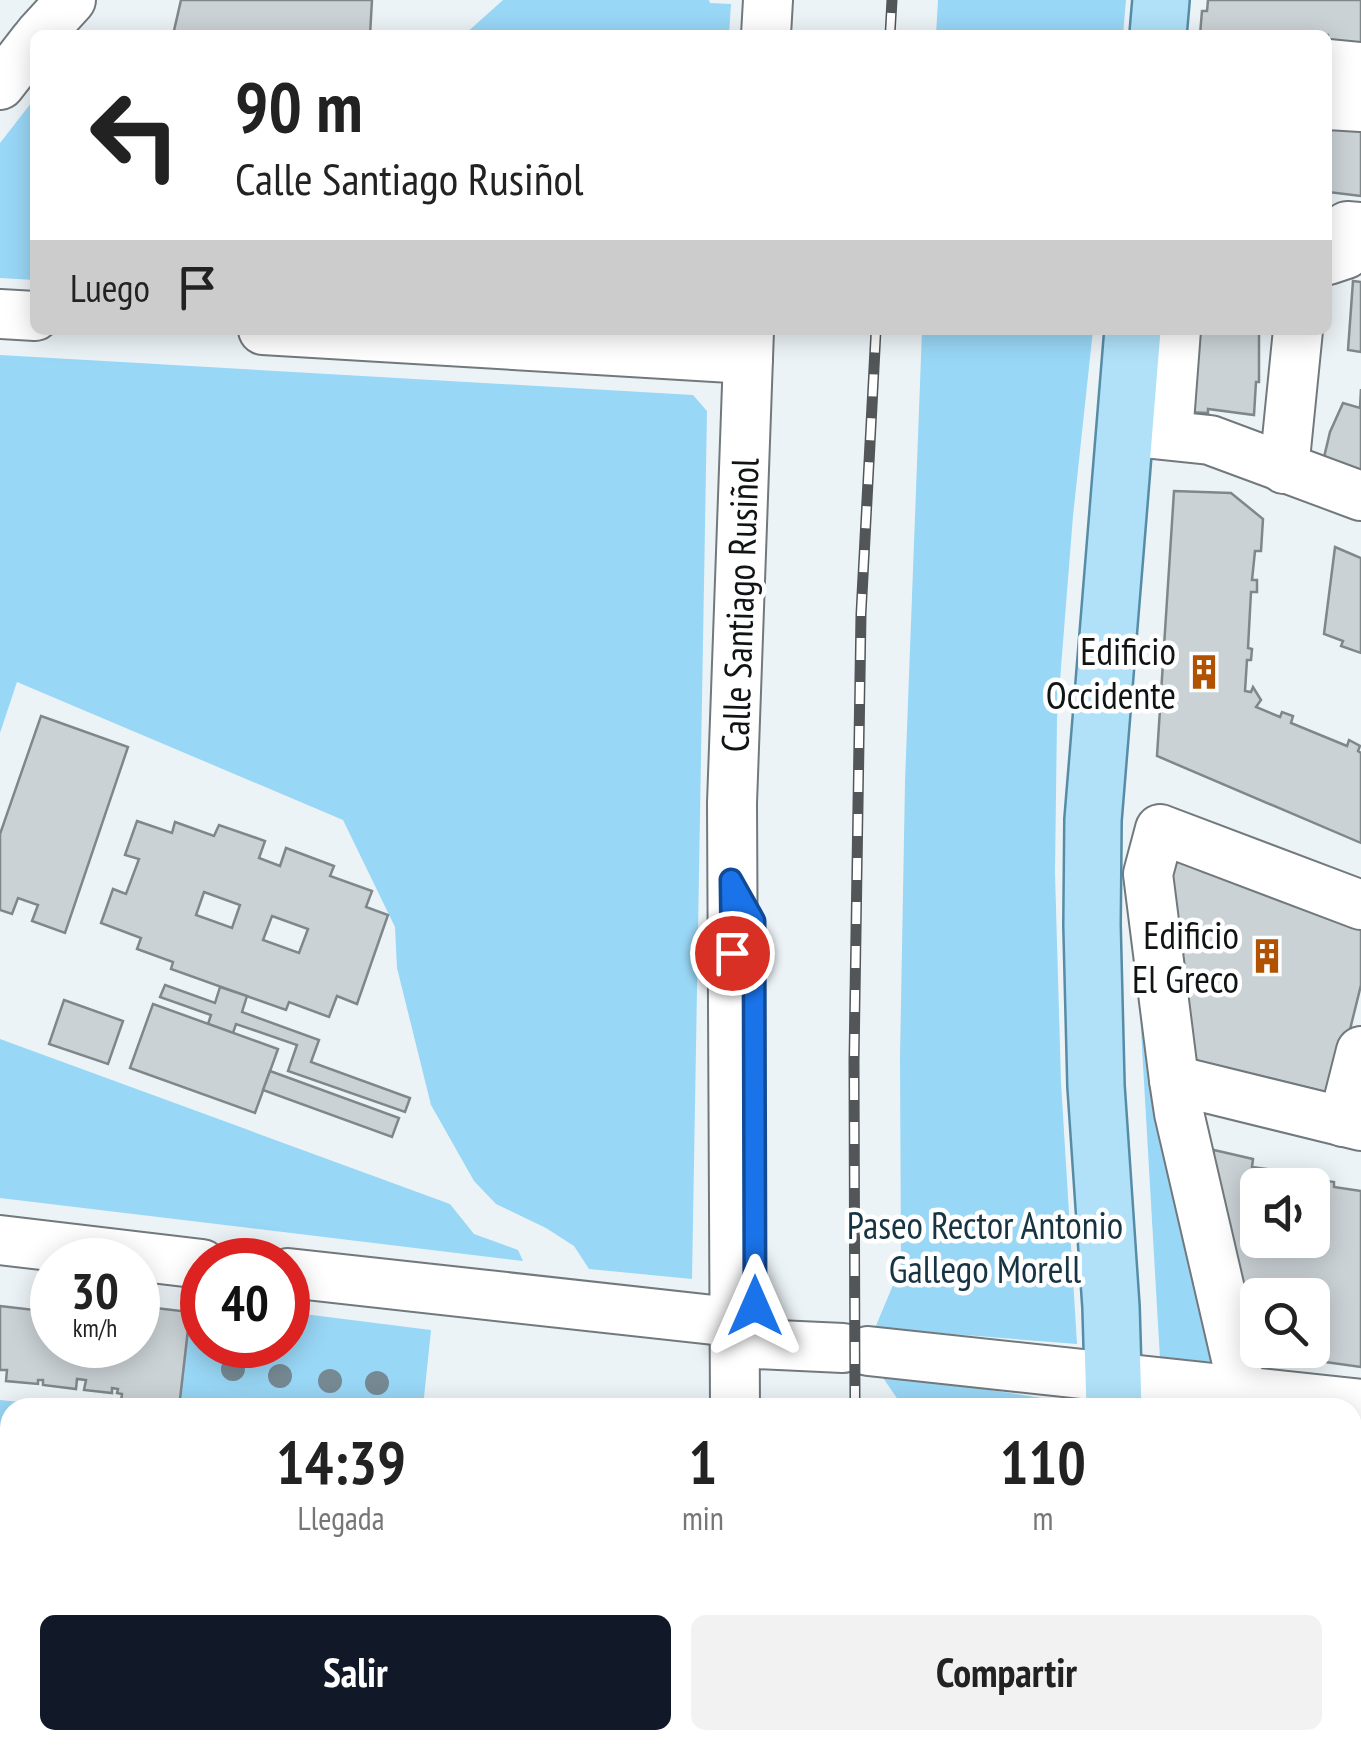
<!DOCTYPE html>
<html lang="es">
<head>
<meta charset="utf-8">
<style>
  :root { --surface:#fff; --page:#f2f2f2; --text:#222; --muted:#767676; --accent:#111827 }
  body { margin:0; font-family:"PT Sans Narrow",sans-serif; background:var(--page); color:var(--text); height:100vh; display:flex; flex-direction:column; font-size:38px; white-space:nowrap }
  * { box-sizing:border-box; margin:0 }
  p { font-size:32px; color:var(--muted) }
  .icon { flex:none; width:55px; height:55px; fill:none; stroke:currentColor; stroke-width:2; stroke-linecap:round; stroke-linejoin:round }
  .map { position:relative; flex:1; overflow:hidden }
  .sheet { position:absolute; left:0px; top:1398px; width:1362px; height:352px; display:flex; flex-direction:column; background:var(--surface); border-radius:30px 30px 0 0; box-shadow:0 5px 25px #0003 }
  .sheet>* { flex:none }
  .hud { position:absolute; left:30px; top:30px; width:1302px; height:305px; border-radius:15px; box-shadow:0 5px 25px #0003; background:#fff; color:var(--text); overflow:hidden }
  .fabs { position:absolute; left:1240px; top:1168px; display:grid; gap:20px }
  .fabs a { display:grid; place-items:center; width:90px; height:90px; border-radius:15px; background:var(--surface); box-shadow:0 5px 25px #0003; font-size:50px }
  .speed { position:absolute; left:30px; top:1238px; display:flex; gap:20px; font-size:50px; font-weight:700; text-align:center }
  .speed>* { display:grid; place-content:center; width:130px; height:130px; border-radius:50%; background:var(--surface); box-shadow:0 5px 25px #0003; line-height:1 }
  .speed small { font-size:25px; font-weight:400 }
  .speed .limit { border:15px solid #d22; background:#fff; color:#111 }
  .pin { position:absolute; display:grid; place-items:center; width:85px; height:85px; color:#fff; margin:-42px; border:5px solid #fff; border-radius:50%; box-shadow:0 2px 10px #0007 }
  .me { position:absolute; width:110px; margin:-55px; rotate:0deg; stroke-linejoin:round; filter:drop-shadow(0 0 8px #0008) }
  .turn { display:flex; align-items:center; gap:35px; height:210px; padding:0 40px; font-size:45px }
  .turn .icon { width:130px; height:130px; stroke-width:2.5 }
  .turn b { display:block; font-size:70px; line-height:85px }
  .then { display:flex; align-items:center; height:95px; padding:0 40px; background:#0003; gap:20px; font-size:38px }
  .eta { display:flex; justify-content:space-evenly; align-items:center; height:170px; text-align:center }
  .eta b { font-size:60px; font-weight:600; line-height:70px }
  .primary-button { display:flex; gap:20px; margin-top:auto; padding:20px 40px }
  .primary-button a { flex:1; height:115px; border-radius:15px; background:var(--accent); color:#fff; font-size:40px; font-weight:600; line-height:115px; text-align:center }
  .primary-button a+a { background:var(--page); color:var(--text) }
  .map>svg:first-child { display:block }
  .green { fill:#99d7f6 }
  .building { fill:#cbd2d6; stroke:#80878a; stroke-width:2.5; fill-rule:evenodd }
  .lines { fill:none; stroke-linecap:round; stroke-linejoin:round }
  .minor-casing { stroke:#72797c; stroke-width:52 }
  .major-casing { stroke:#578ca7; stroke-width:60 }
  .minor { stroke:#fff; stroke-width:48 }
  .major { stroke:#b0e1f9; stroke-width:55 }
  .rail-casing { stroke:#525658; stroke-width:11 }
  .rail { stroke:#fff; stroke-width:8; stroke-dasharray:22; stroke-linecap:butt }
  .tree { fill:#768a94 }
  .route-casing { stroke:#114b97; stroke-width:25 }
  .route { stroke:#1a73e8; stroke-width:18 }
  .labels { text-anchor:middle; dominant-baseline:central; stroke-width:9; stroke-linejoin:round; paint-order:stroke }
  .street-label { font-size:38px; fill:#111415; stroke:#fff }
  .poi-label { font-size:38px; fill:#111415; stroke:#fff; text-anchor:end }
  .park-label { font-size:38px; fill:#163443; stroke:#fff }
</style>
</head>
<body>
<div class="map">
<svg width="1361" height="1748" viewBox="0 0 1361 1748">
  <rect width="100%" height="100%" fill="#ecf3f7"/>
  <!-- green -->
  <g class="green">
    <polygon points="503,0 709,0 710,3 731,4 729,35 464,35"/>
    <polygon points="938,0 1126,0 1123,35 936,35"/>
    <polygon points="35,98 35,280 0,278 0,143"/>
    <polygon points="922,330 1093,330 1073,516 1057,718 1055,873 1061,1082 1077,1344 875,1328 901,1266 900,1058 905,782"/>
    <polygon points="0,355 693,395 707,411 692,1279 589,1269 574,1246 546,1228 496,1204 474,1181 431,1105 397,968 395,927 343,820 17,682 0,733"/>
    <polygon points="1138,978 1213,1362 1160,1359"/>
    <polygon points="0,1039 450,1204 474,1234 518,1250 523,1261 0,1198"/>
    <polygon points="192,1298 202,1301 202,1345 288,1345 288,1312 431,1330 423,1407 179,1407"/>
    <polygon points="879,1372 1079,1404 1079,1407 903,1407"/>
    <polygon points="0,1400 68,1407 10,1408 10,1469 0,1468"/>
    <polygon points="141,1740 388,1740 387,1748 140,1748"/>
    <polygon points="929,1740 1095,1740 1096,1748 930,1748"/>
  </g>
  <!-- building -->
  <g class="building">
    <polygon points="181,0 372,0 370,35 173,35"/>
    <polygon points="1208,0 1361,0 1361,44 1328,47 1328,35 1200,35 1202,11 1207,11"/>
    <polygon points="1328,121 1361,124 1361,196 1328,192"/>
    <polygon points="1353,281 1361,282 1361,352 1348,350"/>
    <polygon points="1191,330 1259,330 1259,382 1256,382 1254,415 1208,409 1208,413 1185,412"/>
    <polygon points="1361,389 1361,483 1321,470 1330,432 1343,403 1360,408"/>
    <polygon points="1174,491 1231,493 1263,519 1261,551 1255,551 1252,580 1257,580 1257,592 1251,592 1248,648 1252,649 1251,660 1247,660 1245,691 1251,692 1253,687 1261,700 1256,707 1280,717 1282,712 1293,716 1291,723 1347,746 1349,740 1360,746 1358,751 1361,753 1361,843 1157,756"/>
    <polygon points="1335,547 1361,558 1361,653 1341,646 1343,641 1324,634"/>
    <polygon points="41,716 128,747 65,933 32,921 38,905 18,898 12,914 0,910 0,834"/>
    <path d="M137 821 172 833 175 822 214 836 219 825 265 841 259 858 280 866 286 848 334 866 330 876 372 891 366 907 388 915 357 1004 337 996 329 1017 289 1002 286 1010 171 969 173 962 137 949 141 938 101 923 113 889 126 894 139 859 125 855ZM204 892 240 905 232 928 196 915ZM272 916 308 929 299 953 263 940Z"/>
    <polygon points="1167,850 1206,864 1204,872 1241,880 1328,914 1327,918 1361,926 1361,985 1334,1094 1185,1058"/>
    <polygon points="165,985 215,1003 220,987 247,996 242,1012 319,1040 311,1062 410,1098 405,1112 288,1071 297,1045 236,1024 233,1033 208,1024 211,1015 160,997"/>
    <polygon points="64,1000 123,1021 108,1064 49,1044"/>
    <polygon points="153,1004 278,1049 255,1113 130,1068"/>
    <polygon points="270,1071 399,1118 392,1137 263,1090"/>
    <path d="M1214 1150 1253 1159 1252 1167 1289 1172V1175L1334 1182V1187L1361 1191V1367L1254 1352 1209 1188ZM1258 1185H1312V1240H1258ZM1258 1295H1312V1350H1258Z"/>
    <polygon points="0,1306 52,1312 52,1345 138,1345 138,1306 190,1312 179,1408 120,1408 122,1394 117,1393 118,1389 112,1388 112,1393 84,1390 86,1380 77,1379 76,1389 43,1385 43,1380 38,1380 38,1384 6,1381 7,1370 0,1370"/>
    <polygon points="1352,1445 1361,1446 1361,1554 1352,1553"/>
    <polygon points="0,1492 10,1493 10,1567 0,1566"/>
    <polygon points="1358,1625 1361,1724 1352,1728 1352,1628"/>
    <polygon points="0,1692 10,1693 10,1740 141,1740 140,1748 0,1748"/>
    <polygon points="169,1740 192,1740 191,1748 169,1748"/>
    <polygon points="336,1740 358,1740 357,1748 335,1748"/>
    <polygon points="388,1740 447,1740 446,1748 387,1748"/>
  </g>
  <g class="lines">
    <defs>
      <g id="minor">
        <polyline points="39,35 71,0"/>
        <polyline points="766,35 768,0"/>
        <polyline points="1328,64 1361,67"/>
        <polyline points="0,85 35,40"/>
        <polyline points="1328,105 1361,107"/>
        <polyline points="1328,260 1346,254 1347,226 1361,227"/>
        <polyline points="0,314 35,316"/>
        <polyline points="263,330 748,359"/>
        <polyline points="1124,431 1210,440 1361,496"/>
        <polyline points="1168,435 1176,330"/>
        <polyline points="1284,469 1298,330"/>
        <polyline points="1174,1080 1361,1126"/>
        <polyline points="1343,1122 1361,1051"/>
        <polyline points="0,1240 202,1264"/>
        <polyline points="288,1273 732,1322"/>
        <polyline points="755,1344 843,1348"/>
        <polyline points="868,1351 1361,1404"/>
        <polyline points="1238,1390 1237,1363 1179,1113 1174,1080 1148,874 1160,829 1361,905"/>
        <polyline points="735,1408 732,803 749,330"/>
        <polyline points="749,1740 749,1748"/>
      </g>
      <g id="major">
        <polyline points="1158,35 1161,0"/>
        <polyline points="1114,1408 1111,1307 1096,1086 1092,925 1093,820 1133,330"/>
        <polyline points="1134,1740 1135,1748"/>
      </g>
    </defs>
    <!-- minor casing -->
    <use href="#minor" class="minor-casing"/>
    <!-- major casing -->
    <use href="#major" class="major-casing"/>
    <!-- minor -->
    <use href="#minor" class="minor"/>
    <!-- major -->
    <use href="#major" class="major"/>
    <defs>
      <g id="rail">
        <polyline points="890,35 892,0"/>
        <polyline points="855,1408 854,1060 861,614 876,330"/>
        <polyline points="872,1740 873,1748"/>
      </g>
    </defs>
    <!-- rail casing -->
    <use href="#rail" class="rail-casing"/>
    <!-- rail -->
    <use href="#rail" class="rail"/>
  </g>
  <!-- trees -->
  <g class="tree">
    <circle cx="233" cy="1369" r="12"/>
    <circle cx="280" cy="1376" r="12"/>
    <circle cx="330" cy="1381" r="12"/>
    <circle cx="377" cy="1383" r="12"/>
  </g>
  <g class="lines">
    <defs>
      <polyline id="route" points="732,953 731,880 754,921 755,1306"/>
    </defs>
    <!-- route casing -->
    <use href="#route" class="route-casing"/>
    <!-- route -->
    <use href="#route" class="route"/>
  </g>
  <!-- icons -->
  <defs>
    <symbol id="building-bare" viewBox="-9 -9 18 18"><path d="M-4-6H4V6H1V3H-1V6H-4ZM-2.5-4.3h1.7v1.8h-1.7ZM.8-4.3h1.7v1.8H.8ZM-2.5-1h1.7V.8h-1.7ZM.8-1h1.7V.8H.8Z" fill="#b05200" stroke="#fff" stroke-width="2.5" paint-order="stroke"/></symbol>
  </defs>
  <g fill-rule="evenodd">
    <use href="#building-bare" x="1179" y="647" width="50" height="50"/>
    <use href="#building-bare" x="1242" y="931" width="50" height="50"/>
  </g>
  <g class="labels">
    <!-- street labels -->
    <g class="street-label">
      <text transform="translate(739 605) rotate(-88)">Calle Santiago Rusiñol</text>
    </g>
    <!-- poi labels -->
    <g class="poi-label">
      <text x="1176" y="650">Edificio<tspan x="1176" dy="44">Occidente</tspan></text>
      <text x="1239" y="934">Edificio<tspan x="1239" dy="44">El Greco</tspan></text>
    </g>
    <!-- park labels -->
    <g class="park-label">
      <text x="985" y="1224">Paseo Rector Antonio<tspan x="985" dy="44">Gallego Morell</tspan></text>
    </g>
  </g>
</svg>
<div class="fabs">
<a><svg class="icon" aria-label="sound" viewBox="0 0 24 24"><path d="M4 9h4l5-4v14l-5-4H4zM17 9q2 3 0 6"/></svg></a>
<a><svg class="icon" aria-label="search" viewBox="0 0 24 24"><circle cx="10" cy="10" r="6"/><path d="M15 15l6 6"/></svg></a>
</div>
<div class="speed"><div>30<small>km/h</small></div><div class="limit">40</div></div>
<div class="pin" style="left:732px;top:953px;background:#d93025"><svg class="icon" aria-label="arrive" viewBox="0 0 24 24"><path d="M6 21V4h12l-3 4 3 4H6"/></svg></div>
<svg class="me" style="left:755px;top:1306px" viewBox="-20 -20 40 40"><path d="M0-17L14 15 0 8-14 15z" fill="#1a73e8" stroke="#fff" stroke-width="4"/></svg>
<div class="hud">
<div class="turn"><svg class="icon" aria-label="left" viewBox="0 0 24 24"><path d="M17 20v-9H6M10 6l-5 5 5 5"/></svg><div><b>90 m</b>Calle Santiago Rusiñol</div></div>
<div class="then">Luego<svg class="icon" aria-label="arrive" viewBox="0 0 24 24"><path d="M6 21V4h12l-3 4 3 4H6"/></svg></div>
</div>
<section class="sheet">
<div class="eta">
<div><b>14:39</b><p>Llegada</p></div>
<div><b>1</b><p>min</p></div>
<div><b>110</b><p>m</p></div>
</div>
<div class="primary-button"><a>Salir</a><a>Compartir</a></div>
</section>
</div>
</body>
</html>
